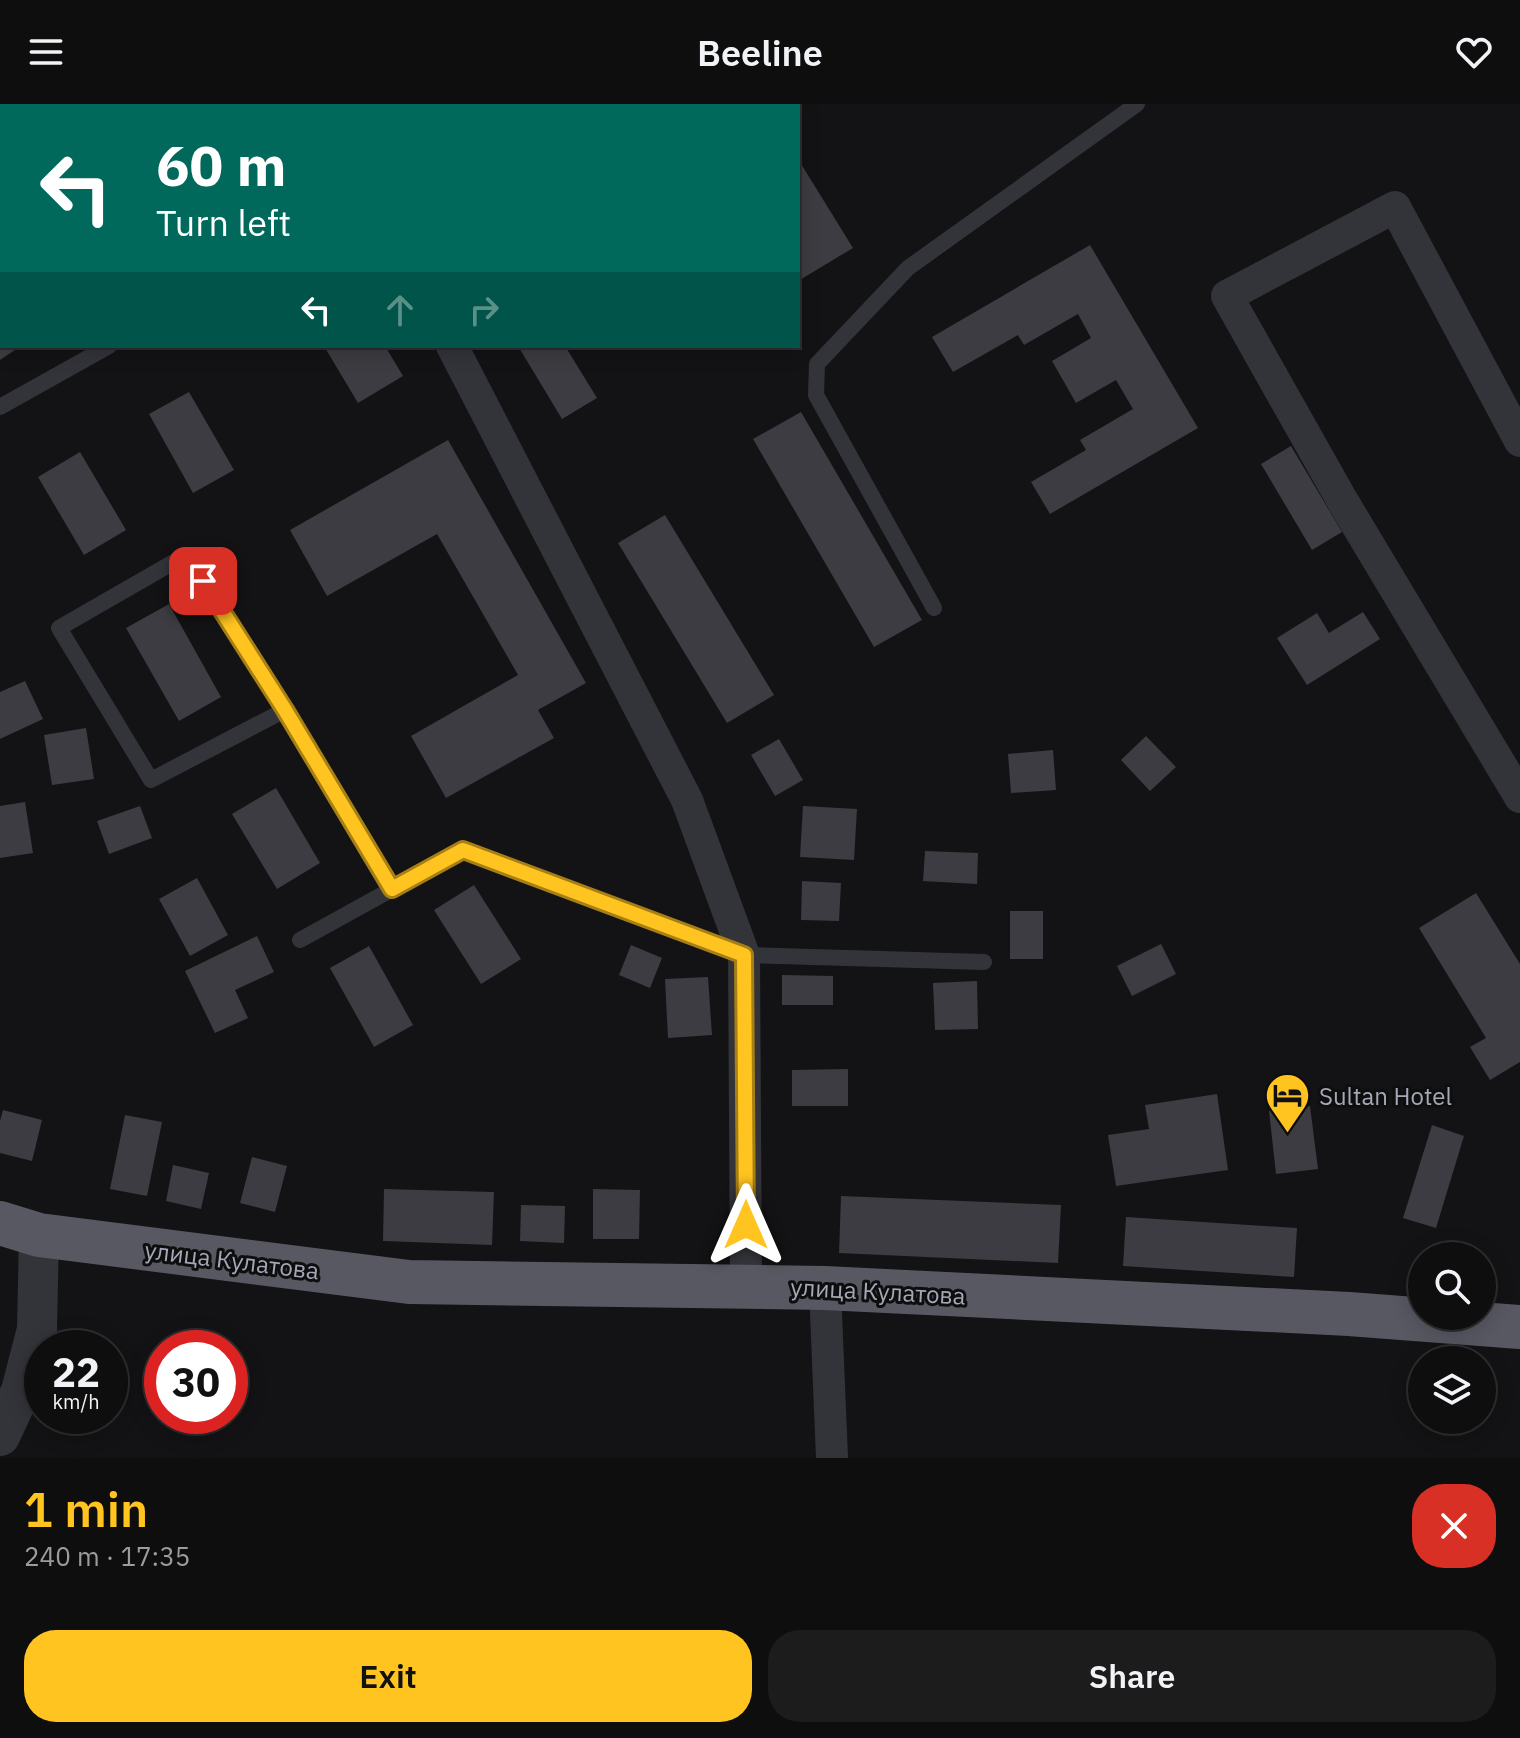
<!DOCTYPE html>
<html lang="en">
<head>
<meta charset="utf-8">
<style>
  :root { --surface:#0e0e0f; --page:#1c1c1d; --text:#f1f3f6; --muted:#9b9c9e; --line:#2e2e2f; --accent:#ffc420 }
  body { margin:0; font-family:"IBM Plex Sans",sans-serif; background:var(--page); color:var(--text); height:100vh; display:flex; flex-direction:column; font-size:30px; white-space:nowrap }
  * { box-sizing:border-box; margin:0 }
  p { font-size:26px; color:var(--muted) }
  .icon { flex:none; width:44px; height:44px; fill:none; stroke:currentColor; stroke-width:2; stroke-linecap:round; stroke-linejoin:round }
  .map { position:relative; height:1354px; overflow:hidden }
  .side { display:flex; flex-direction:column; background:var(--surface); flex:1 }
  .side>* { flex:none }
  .top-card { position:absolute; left:0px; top:0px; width:800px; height:244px; box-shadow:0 4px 20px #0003,0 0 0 2px var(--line); background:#00695c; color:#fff; overflow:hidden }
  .fabs { position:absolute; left:1408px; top:1138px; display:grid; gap:16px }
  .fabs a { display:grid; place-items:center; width:88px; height:88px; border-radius:50%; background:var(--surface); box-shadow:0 4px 20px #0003,0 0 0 2px var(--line); font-size:40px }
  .speed { position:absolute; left:24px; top:1226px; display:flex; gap:16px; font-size:40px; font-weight:700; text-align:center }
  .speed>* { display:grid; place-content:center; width:104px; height:104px; border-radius:50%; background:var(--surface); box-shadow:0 4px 20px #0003,0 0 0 2px var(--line); line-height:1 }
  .speed small { font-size:20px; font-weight:400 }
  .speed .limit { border:12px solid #d22; background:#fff; color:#111 }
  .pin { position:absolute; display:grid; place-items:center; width:68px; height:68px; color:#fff; margin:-34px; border-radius:16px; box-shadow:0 4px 12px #0006 }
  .me { position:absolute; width:88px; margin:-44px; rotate:0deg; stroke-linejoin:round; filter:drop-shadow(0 0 6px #0008) }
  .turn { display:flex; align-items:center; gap:28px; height:168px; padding:0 24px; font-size:36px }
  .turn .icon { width:104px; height:104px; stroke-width:2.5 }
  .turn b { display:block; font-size:56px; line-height:68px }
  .lanes { display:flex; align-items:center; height:76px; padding:0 24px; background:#0003; justify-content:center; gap:40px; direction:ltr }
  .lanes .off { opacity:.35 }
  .round { display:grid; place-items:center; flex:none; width:84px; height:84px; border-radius:32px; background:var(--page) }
  .overview { display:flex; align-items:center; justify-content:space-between; height:136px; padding:0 24px }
  h1 { font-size:48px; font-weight:600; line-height:60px; color:var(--accent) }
  .button { display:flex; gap:16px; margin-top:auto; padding:16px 24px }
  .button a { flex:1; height:92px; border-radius:32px; background:var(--accent); color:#111; font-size:32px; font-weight:600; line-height:92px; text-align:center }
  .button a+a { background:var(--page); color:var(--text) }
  header { display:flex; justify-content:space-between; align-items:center; height:104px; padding:0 24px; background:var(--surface); font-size:36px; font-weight:600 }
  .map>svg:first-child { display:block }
  .building { fill:#3c3c42 }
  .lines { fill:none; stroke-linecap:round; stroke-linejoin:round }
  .service { stroke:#33343a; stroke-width:16 }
  .minor { stroke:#33343a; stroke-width:32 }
  .tertiary { stroke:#33343a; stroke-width:40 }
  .trunk { stroke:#575862; stroke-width:44 }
  .route-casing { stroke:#a67f15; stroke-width:20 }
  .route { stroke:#ffc420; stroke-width:14 }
  .labels { text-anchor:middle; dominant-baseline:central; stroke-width:6; stroke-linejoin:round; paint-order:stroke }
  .poi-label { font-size:24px; fill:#a3a7b6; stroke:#0e0e0f; text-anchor:start }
  .street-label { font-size:24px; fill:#a3a7b6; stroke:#0e0e0f }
</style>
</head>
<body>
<header><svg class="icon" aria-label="menu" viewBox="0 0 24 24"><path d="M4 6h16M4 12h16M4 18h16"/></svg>Beeline<svg class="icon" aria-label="heart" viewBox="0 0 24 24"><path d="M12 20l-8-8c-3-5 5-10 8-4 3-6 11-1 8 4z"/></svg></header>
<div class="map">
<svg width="1520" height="1354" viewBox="0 0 1520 1354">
  <rect width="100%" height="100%" fill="#131214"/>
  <!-- building -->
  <g class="building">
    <polygon points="798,55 853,144 798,177"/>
    <polygon points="1090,141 1198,324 1050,410 1031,378 1086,346 1080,336 1133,305 1116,276 1076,299 1052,257 1091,234 1078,210 1024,241 1018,231 953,268 932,233"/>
    <polygon points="0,242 21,242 0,256"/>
    <polygon points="324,242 385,242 403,272 358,299"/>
    <polygon points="518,242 565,242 597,294 562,315"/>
    <polygon points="189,288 234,366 193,389 149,310"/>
    <polygon points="801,308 922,516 874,543 753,335"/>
    <polygon points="448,336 586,579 538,606 554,634 446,694 411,632 518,571 437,430 327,492 290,426"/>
    <polygon points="1291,342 1342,428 1312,446 1261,360"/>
    <polygon points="80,348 126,426 84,451 38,373"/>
    <polygon points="665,411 774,591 727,619 618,439"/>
    <polygon points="169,500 221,593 179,617 126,524"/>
    <polygon points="1363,508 1380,535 1307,581 1277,534 1317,509 1329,529"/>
    <polygon points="25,577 43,615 0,635 0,588"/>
    <polygon points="86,624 94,675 52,681 44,631"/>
    <polygon points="1146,632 1176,663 1150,687 1121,656"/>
    <polygon points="779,635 803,676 775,692 751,651"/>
    <polygon points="1053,646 1056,686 1011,689 1008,650"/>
    <polygon points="276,684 320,759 277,785 232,710"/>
    <polygon points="25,698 33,749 0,754 0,702"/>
    <polygon points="140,702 152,734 109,750 97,717"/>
    <polygon points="803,702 857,705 854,756 800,753"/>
    <polygon points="925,747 978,749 977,780 923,777"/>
    <polygon points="197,774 228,831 190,852 159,795"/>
    <polygon points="802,777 841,779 839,817 801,816"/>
    <polygon points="474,781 521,855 481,880 434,806"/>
    <polygon points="1476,789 1520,860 1520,958 1490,976 1470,943 1486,934 1419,824"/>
    <rect x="1010" y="807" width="33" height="48"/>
    <polygon points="257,832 274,868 235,886 248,914 215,929 185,867"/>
    <polygon points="1161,840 1176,870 1132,892 1117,862"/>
    <polygon points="631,841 662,854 650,884 619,871"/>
    <polygon points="369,842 413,921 374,943 330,864"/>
    <polygon points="782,871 833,872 833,901 782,901"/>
    <polygon points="708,873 712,931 668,934 665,875"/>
    <polygon points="977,877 978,925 935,926 933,879"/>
    <polygon points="848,965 848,1002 792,1002 792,966"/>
    <polygon points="1217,990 1228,1066 1116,1082 1108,1031 1149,1025 1145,1001"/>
    <polygon points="1310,1002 1318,1065 1276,1070 1269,1007"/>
    <polygon points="3,1006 42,1016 32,1057 0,1049 0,1017"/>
    <polygon points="125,1011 162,1018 147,1092 110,1085"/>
    <polygon points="1432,1021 1464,1032 1436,1124 1403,1114"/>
    <polygon points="252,1053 287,1062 275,1108 240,1099"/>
    <polygon points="173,1061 209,1069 201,1105 166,1097"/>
    <polygon points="384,1085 494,1088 492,1141 383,1137"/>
    <polygon points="593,1085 640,1086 639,1135 593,1135"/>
    <polygon points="841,1092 1061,1101 1058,1159 839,1149"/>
    <polygon points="521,1101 565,1102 564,1139 520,1137"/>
    <polygon points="1126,1113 1297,1124 1294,1173 1123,1162"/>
  </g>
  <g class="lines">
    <!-- service -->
    <g class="service">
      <polyline points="355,0 357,2"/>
      <polyline points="196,2 199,0"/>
      <polyline points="0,303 109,242"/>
      <polyline points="934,504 816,291 817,260 908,164 1137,0"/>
      <polyline points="285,606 151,676 59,524 186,451 285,606 392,785"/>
      <polyline points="300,836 463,746 744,851 984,858"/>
    </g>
    <!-- minor -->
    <g class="minor">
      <polyline points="553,2 556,0"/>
      <polyline points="452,242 687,696 744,851 746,1181"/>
      <polyline points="1520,337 1395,103 1227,192 1342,396 1520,693"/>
      <polyline points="825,1184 832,1354"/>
    </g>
    <!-- tertiary -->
    <polyline class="tertiary" points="0,1332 21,1287 37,1225 39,1131"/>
    <!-- trunk -->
    <polyline class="trunk" points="0,1119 39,1131 409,1178 825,1184 1349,1210 1520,1223"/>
  </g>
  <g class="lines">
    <defs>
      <polyline id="route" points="203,477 285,606 392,785 463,746 744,851 746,1121"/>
    </defs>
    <!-- route casing -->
    <use href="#route" class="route-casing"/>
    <!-- route -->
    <use href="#route" class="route"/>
  </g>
  <!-- icons -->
  <defs>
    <symbol id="hotel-pin" viewBox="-11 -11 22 30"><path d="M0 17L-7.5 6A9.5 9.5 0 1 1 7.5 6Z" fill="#ffc420" stroke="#0e0e0f"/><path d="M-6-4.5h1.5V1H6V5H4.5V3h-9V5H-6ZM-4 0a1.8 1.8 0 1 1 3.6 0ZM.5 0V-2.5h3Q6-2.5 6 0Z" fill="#111"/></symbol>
  </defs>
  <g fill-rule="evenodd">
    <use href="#hotel-pin" x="1262" y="966" width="51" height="69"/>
  </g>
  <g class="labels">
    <!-- poi labels -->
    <g class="poi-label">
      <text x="1319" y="992">Sultan Hotel</text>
    </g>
    <!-- street labels -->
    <g class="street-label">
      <text transform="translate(232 1156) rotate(7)">улица Кулатова</text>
      <text transform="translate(878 1187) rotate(3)">улица Кулатова</text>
    </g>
  </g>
</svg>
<div class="fabs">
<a><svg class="icon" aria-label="search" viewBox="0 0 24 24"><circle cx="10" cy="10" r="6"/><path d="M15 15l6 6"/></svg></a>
<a><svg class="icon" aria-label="layers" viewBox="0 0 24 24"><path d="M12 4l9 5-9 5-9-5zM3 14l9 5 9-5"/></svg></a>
</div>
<div class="speed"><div>22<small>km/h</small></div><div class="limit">30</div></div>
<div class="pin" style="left:203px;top:477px;background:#d93025"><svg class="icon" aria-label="arrive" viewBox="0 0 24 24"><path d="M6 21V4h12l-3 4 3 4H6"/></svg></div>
<svg class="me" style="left:746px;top:1121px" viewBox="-20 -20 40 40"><path d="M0-17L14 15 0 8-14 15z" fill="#ffc420" stroke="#fff" stroke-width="4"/></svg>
<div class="top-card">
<div class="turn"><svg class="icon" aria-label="left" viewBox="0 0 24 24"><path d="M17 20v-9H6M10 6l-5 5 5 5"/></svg><div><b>60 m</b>Turn left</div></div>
<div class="lanes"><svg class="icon" aria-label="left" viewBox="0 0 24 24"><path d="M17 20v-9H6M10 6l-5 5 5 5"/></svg><svg class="icon off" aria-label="ahead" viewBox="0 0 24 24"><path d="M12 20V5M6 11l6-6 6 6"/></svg><svg class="icon off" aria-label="right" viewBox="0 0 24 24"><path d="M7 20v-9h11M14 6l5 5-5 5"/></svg></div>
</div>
</div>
<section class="side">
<div class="overview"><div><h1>1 min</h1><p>240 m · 17:35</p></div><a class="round" style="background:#d93025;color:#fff"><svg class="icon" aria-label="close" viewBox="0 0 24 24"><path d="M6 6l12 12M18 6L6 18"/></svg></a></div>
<div class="button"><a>Exit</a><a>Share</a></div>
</section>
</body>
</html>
